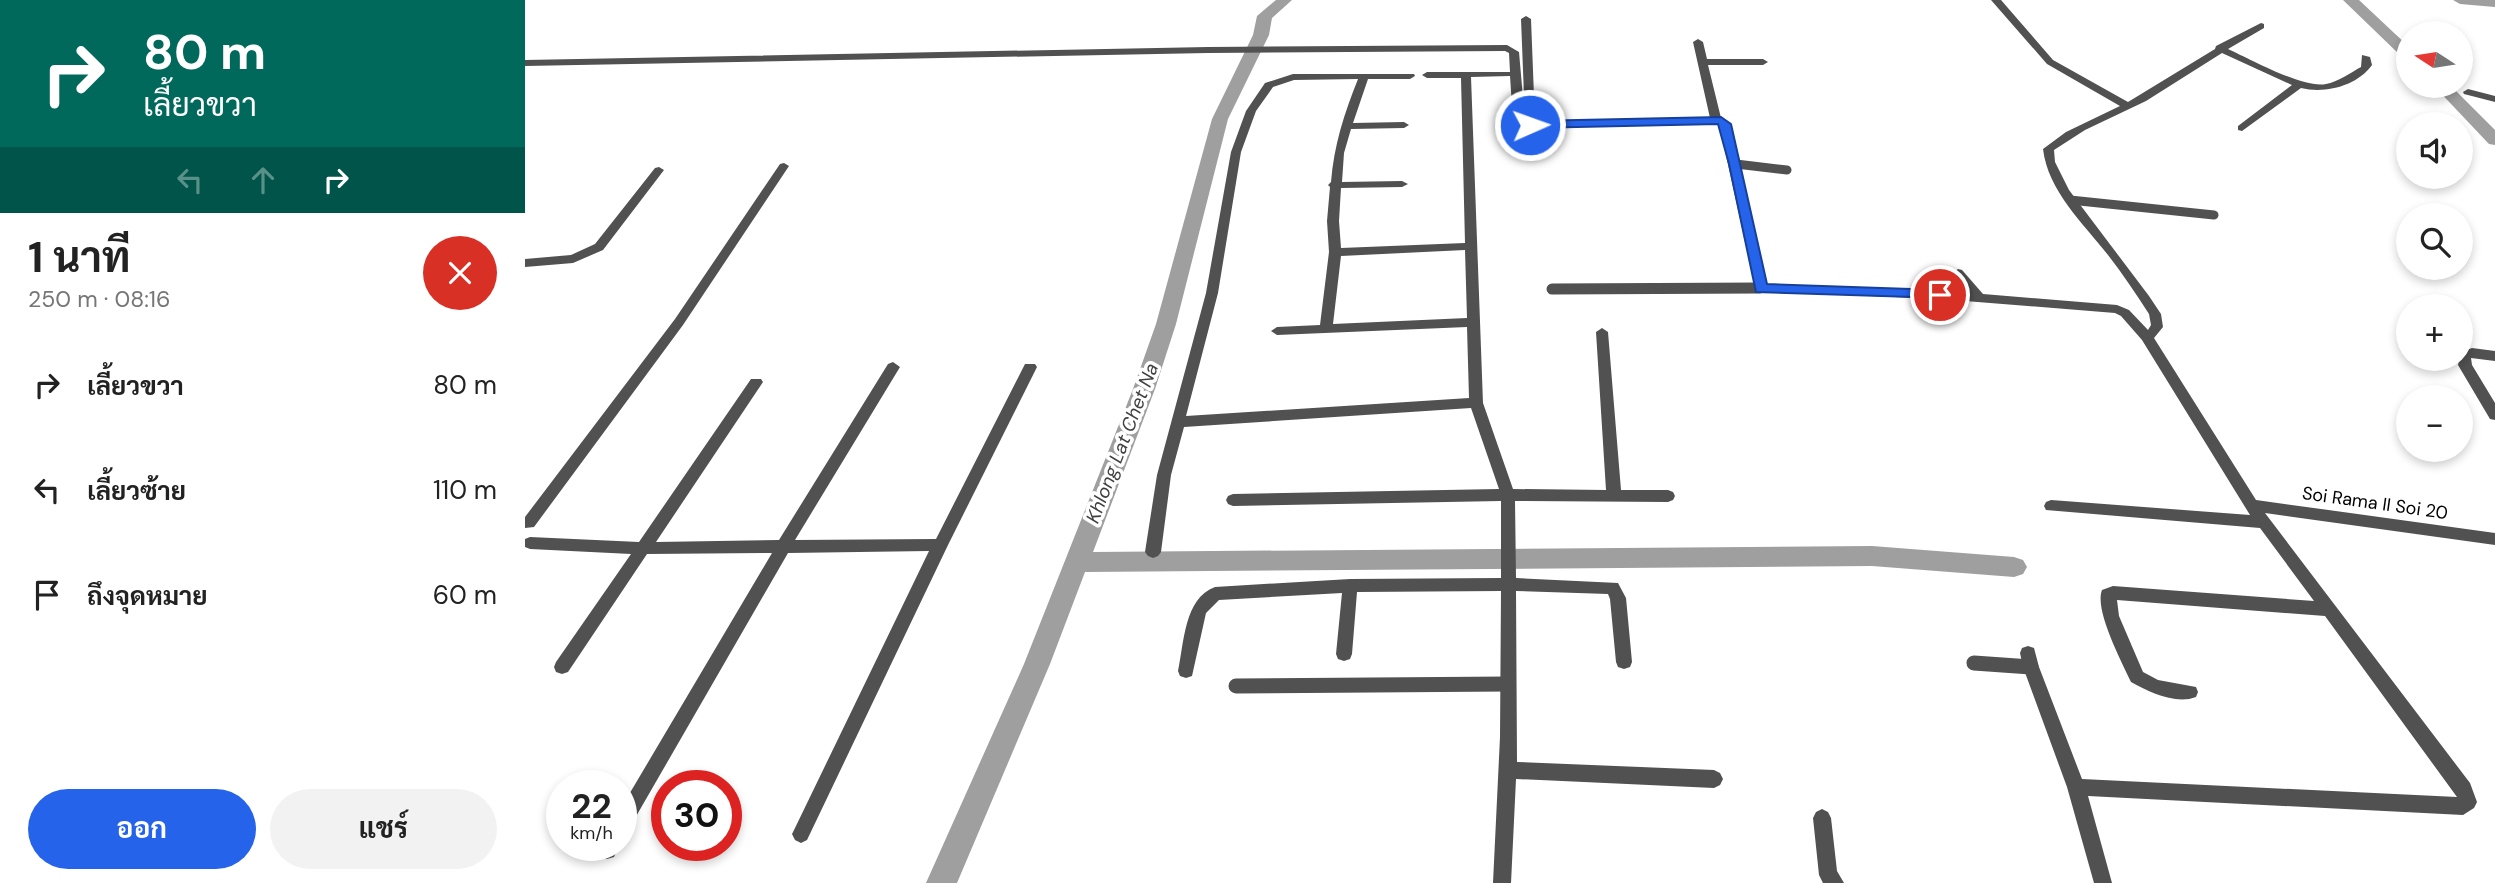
<!DOCTYPE html>
<html lang="th">
<head>
<meta charset="utf-8">
<style>
  :root { --surface:#fff; --page:#f2f2f2; --text:#222; --muted:#767676; --accent:#2563eb }
  body { margin:0; font-family:"DM Sans",Sarabun,sans-serif; background:var(--page); color:var(--text); height:100vh; display:flex; flex-direction:column; font-size:26px; white-space:nowrap }
  * { box-sizing:border-box; margin:0 }
  p { font-size:23px; color:var(--muted) }
  .icon { flex:none; width:38px; height:38px; fill:none; stroke:currentColor; stroke-width:2; stroke-linecap:round; stroke-linejoin:round }
  .map { position:relative; flex:1; overflow:hidden }
  .panel { display:flex; flex-direction:column; background:var(--surface); width:525px }
  .panel>* { flex:none }
  .guide { background:#00695c; color:#fff; overflow:hidden }
  .needle { width:46px; rotate:282deg }
  .buttons { position:absolute; left:1871px; top:21px; display:grid; gap:14px }
  .buttons a { display:grid; place-items:center; width:77px; height:77px; border-radius:50%; background:var(--surface); box-shadow:0 4px 10px #0003; font-size:35px }
  .speed { position:absolute; left:21px; top:770px; display:flex; gap:14px; font-size:35px; font-weight:700; text-align:center }
  .speed>* { display:grid; place-content:center; width:91px; height:91px; border-radius:50%; background:var(--surface); box-shadow:0 4px 10px #0003; line-height:1 }
  .speed small { font-size:18px; font-weight:400 }
  .speed .limit { border:10px solid #d22; background:#fff; color:#111 }
  .pin { position:absolute; display:grid; place-items:center; width:60px; height:60px; color:#fff; margin:-30px; border:4px solid #fff; border-radius:50%; box-shadow:0 2px 7px #0007 }
  .me { position:absolute; width:77px; margin:-38px; rotate:88deg; stroke-linejoin:round; filter:drop-shadow(0 0 5px #0008) }
  .turn { display:flex; align-items:center; gap:24px; height:147px; padding:0 28px; font-size:32px }
  .turn .icon { width:91px; height:91px; stroke-width:2.5 }
  .turn b { display:block; font-size:49px; line-height:60px }
  .lanes { display:flex; align-items:center; height:66px; padding:0 28px; background:#0003; justify-content:center; gap:35px; direction:ltr }
  .lanes .off { opacity:.35 }
  .round { display:grid; place-items:center; flex:none; width:74px; height:74px; border-radius:37px; background:var(--page) }
  .headline { display:flex; align-items:center; justify-content:space-between; height:119px; padding:0 28px }
  h1 { font-size:42px; font-weight:700; line-height:52px }
  .button { display:flex; gap:14px; margin-top:auto; padding:14px 28px }
  .button a { flex:1; height:80px; border-radius:42px; background:var(--accent); color:#fff; font-size:28px; font-weight:700; line-height:80px; text-align:center }
  .button a+a { background:var(--page); color:var(--text) }
  ul { padding:0; list-style:none }
  li { display:flex; align-items:center; gap:21px; height:105px; padding:0 28px }
  li div { flex:1 }
  li b { display:block; font-size:26px }
  li em { font-style:normal }
  main { display:flex; flex:1; min-height:0 }
  .map>svg:first-child { display:block }
  .lines { fill:none; stroke-linecap:round; stroke-linejoin:round }
  .canal { fill:#9f9f9f; fill-rule:evenodd }
  .service-far2 { stroke:#515151; stroke-width:9 }
  .service-far1 { stroke:#515151; stroke-width:11 }
  .service { stroke:#515151; stroke-width:15 }
  .minor { fill:#515151; fill-rule:evenodd }
  .route { fill:#2563eb; stroke:#184099; stroke-width:2 }
  .labels { text-anchor:middle; dominant-baseline:central; stroke-width:7; stroke-linejoin:round; paint-order:stroke }
  .street-label { font-size:18px; fill:#000; stroke:#fff }
  .water-label { font-size:19px; font-style:italic; fill:#404040; stroke:#fff }
</style>
</head>
<body>
<main>
<section class="panel">
<div class="guide">
<div class="turn"><svg class="icon" aria-label="right" viewBox="0 0 24 24"><path d="M7 20v-9h11M14 6l5 5-5 5"/></svg><div><b>80 m</b>เลี้ยวขวา</div></div>
<div class="lanes"><svg class="icon off" aria-label="left" viewBox="0 0 24 24"><path d="M17 20v-9H6M10 6l-5 5 5 5"/></svg><svg class="icon off" aria-label="ahead" viewBox="0 0 24 24"><path d="M12 20V5M6 11l6-6 6 6"/></svg><svg class="icon" aria-label="right" viewBox="0 0 24 24"><path d="M7 20v-9h11M14 6l5 5-5 5"/></svg></div>
</div>
<div class="headline"><div><h1>1 นาที</h1><p>250 m · 08:16</p></div><a class="round" style="background:#d93025;color:#fff"><svg class="icon" aria-label="close" viewBox="0 0 24 24"><path d="M6 6l12 12M18 6L6 18"/></svg></a></div>
<ul>
<li><svg class="icon" aria-label="right" viewBox="0 0 24 24"><path d="M7 20v-9h11M14 6l5 5-5 5"/></svg><div><b>เลี้ยวขวา</b></div><em>80 m</em></li>
<li><svg class="icon" aria-label="left" viewBox="0 0 24 24"><path d="M17 20v-9H6M10 6l-5 5 5 5"/></svg><div><b>เลี้ยวซ้าย</b></div><em>110 m</em></li>
<li><svg class="icon" aria-label="arrive" viewBox="0 0 24 24"><path d="M6 21V4h12l-3 4 3 4H6"/></svg><div><b>ถึงจุดหมาย</b></div><em>60 m</em></li>
</ul>
<div class="button"><a>ออก</a><a>แชร์</a></div>
</section>
<div class="map">
<svg width="1970" height="883" viewBox="0 0 1970 883">
  <rect width="100%" height="100%" fill="#fff"/>
  <g class="lines">
    <!-- canal -->
    <g class="canal">
      <polygon points="751,0 767,0 747,18 744,35 703,119 651,324 630,389 568,552 1347,546 1489,557 1498,560 1502,567 1498,574 1489,577 1347,566 560,572 525,664 432,883 401,883 499,664 608,389 631,324 687,119 728,35 732,16"/>
      <polygon points="1818,0 1834,0 1883,46 1883,59 1877,57"/>
      <polygon points="1928,0 1970,0 1970,7 1935,4"/>
      <polygon points="1909,86 1926,86 1970,130 1970,145 1964,144"/>
    </g>
    <!-- service-far2 -->
    <g class="service-far2">
      <polyline points="1211,164 1262,170"/>
      <polyline points="1545,200 1689,215"/>
    </g>
    <!-- service-far1 -->
    <polyline class="service-far1" points="1027,289 1235,288"/>
    <!-- service -->
    <g class="service">
      <polyline points="1449,663 1506,667"/>
      <polyline points="711,686 983,684"/>
    </g>
    <!-- minor -->
    <g class="minor">
      <path d="M1466 0H1476L1528 60 1603 102 1690 49 1691 46 1736 23 1739 24V28L1703 49C1725 59 1779 89 1801 84 1813 82 1825 73 1836 67L1837 55 1845 57 1847 65C1832 86 1800 94 1776 88L1717 131 1713 130V126L1767 85 1697 53 1621 101 1560 130 1529 150 1530 162 1544 190 1624 296 1636 314 1638 327 1629 338 1731 500 1970 533V545L1740 513 1945 783 1952 802 1949 808 1938 815 1563 796 1587 883H1569L1542 787 1498 667 1495 653 1497 648 1503 646 1509 648 1514 667 1557 779 1932 797 1800 616 1592 600 1594 616 1618 672 1633 680 1671 687 1673 692 1671 697C1651 705 1624 692 1606 682 1597 662 1569 610 1577 590L1588 586 1789 601 1735 528 1521 510 1519 506 1521 502 1526 500 1725 515 1617 340 1596 316 1590 313 1415 299 1231 291 1194 124 998 128 988 121 985 76 946 77 958 403 988 489 1081 490 1071 332 1077 328 1083 332 1096 490H1143L1148 492 1150 496 1148 500 1143 502 990 501 991 578 1093 583 1101 598 1107 662 1105 667 1099 669 1093 667 1091 662 1085 599 1083 594 991 591 992 762 1189 770 1195 773 1198 779 1195 785 1189 788 991 779 986 883H968L975 737 976 591 832 592 827 654 825 659 819 661 813 659 811 654 817 593 694 600 681 613 667 676 661 678 655 676 653 671C659 644 659 598 690 587L825 579 976 578V501L708 506 703 504 701 500 703 496 708 494 974 489 946 408 659 427 646 475 636 552 633 556 628 558 623 556 620 552 632 475 681 293 706 152 721 111 740 83 768 74H889L890 76 885 79H843L828 123 879 122 884 125 879 128 826 129 819 153 817 182 877 181 883 184 877 187 816 188 814 221 816 248 940 243 936 78H902L897 75 902 72H985L984 53 980 51 683 53 0 66V60L683 47 982 45 994 52 1000 121 996 19 1001 16 1006 19 1010 122 1185 118 1168 42 1173 39 1178 42 1182 59H1238L1243 62 1238 65H1183L1196 118 1205 124 1240 284 1443 293 1427 273 1433 269 1437 270 1458 294 1592 305 1604 310 1623 330 1626 325 1624 314C1611 294 1598 274 1583 255 1558 223 1523 191 1518 149L1541 132 1595 106 1522 64ZM833 79C819 114 809 145 806 182L803 185 805 187 802 221 804 252 795 325 752 327 746 331 752 335 942 327 944 398 661 416 693 293 716 152 731 111 748 87 769 80ZM940 250 942 318 808 324 816 256Z"/>
      <polygon points="1943,89 1970,96 1970,102 1939,94 1938,92"/>
      <polygon points="259,163 264,166 158,325 9,527 0,528 0,517 150,319 255,164"/>
      <polygon points="134,167 139,170 78,250 48,263 0,267 0,259 46,255 70,244 130,168"/>
      <polygon points="1947,348 1970,351 1970,361 1946,358 1947,365 1970,403 1970,420 1965,419 1933,365 1936,352"/>
      <polygon points="368,362 375,367 270,540 411,539 500,364 510,364 512,367 423,545 282,840 276,843 270,840 267,834 270,828 404,551 263,553 102,832 96,835 96,808 247,553 122,554 43,672 37,674 31,672 29,667 31,662 106,554 5,549 0,547 0,539 5,537 114,542 226,379 236,379 238,382 236,385 131,542 254,540 363,364"/>
      <polygon points="1297,809 1303,812 1306,818 1312,871 1319,883 1298,883 1294,875 1288,818 1291,812"/>
      <polygon points="75,845 94,845 89,857 82,859 75,857 73,850"/>
    </g>
  </g>
  <!-- route -->
  <polygon class="route" points="1196,117 1206,124 1242,284 1415,290 1422,295 1420,298 1231,292 1204,164 1193,124 1005,128 999,125 1005,121"/>
  <g class="labels">
    <!-- street labels -->
    <g class="street-label">
      <text transform="translate(1850 503) rotate(8)">Soi Rama II Soi 20</text>
    </g>
    <!-- water labels -->
    <g class="water-label">
      <text transform="translate(597 443) rotate(-69)">Khlong Lat Chet Na</text>
    </g>
  </g>
</svg>
<div class="buttons">
<a><svg class="needle" viewBox="-14 -14 28 28"><path d="M0-13l5 13h-10z" fill="#e53935"/><path d="M0 13l5-13h-10z" fill="#767676"/></svg></a>
<a><svg class="icon" aria-label="sound" viewBox="0 0 24 24"><path d="M4 9h4l5-4v14l-5-4H4zM17 9q2 3 0 6"/></svg></a>
<a><svg class="icon" aria-label="search" viewBox="0 0 24 24"><circle cx="10" cy="10" r="6"/><path d="M15 15l6 6"/></svg></a>
<a>+</a>
<a>−</a>
</div>
<div class="speed"><div>22<small>km/h</small></div><div class="limit">30</div></div>
<div class="pin" style="left:1415px;top:295px;background:#d93025"><svg class="icon" aria-label="arrive" viewBox="0 0 24 24"><path d="M6 21V4h12l-3 4 3 4H6"/></svg></div>
<svg class="me" style="left:1005px;top:125px" viewBox="-20 -20 40 40"><circle r="17" fill="#2563eb" stroke="#fff" stroke-width="3"/><path d="M0-11L8 9 0 5-8 9z" fill="#fff"/></svg>
</div>
</main>
</body>
</html>
